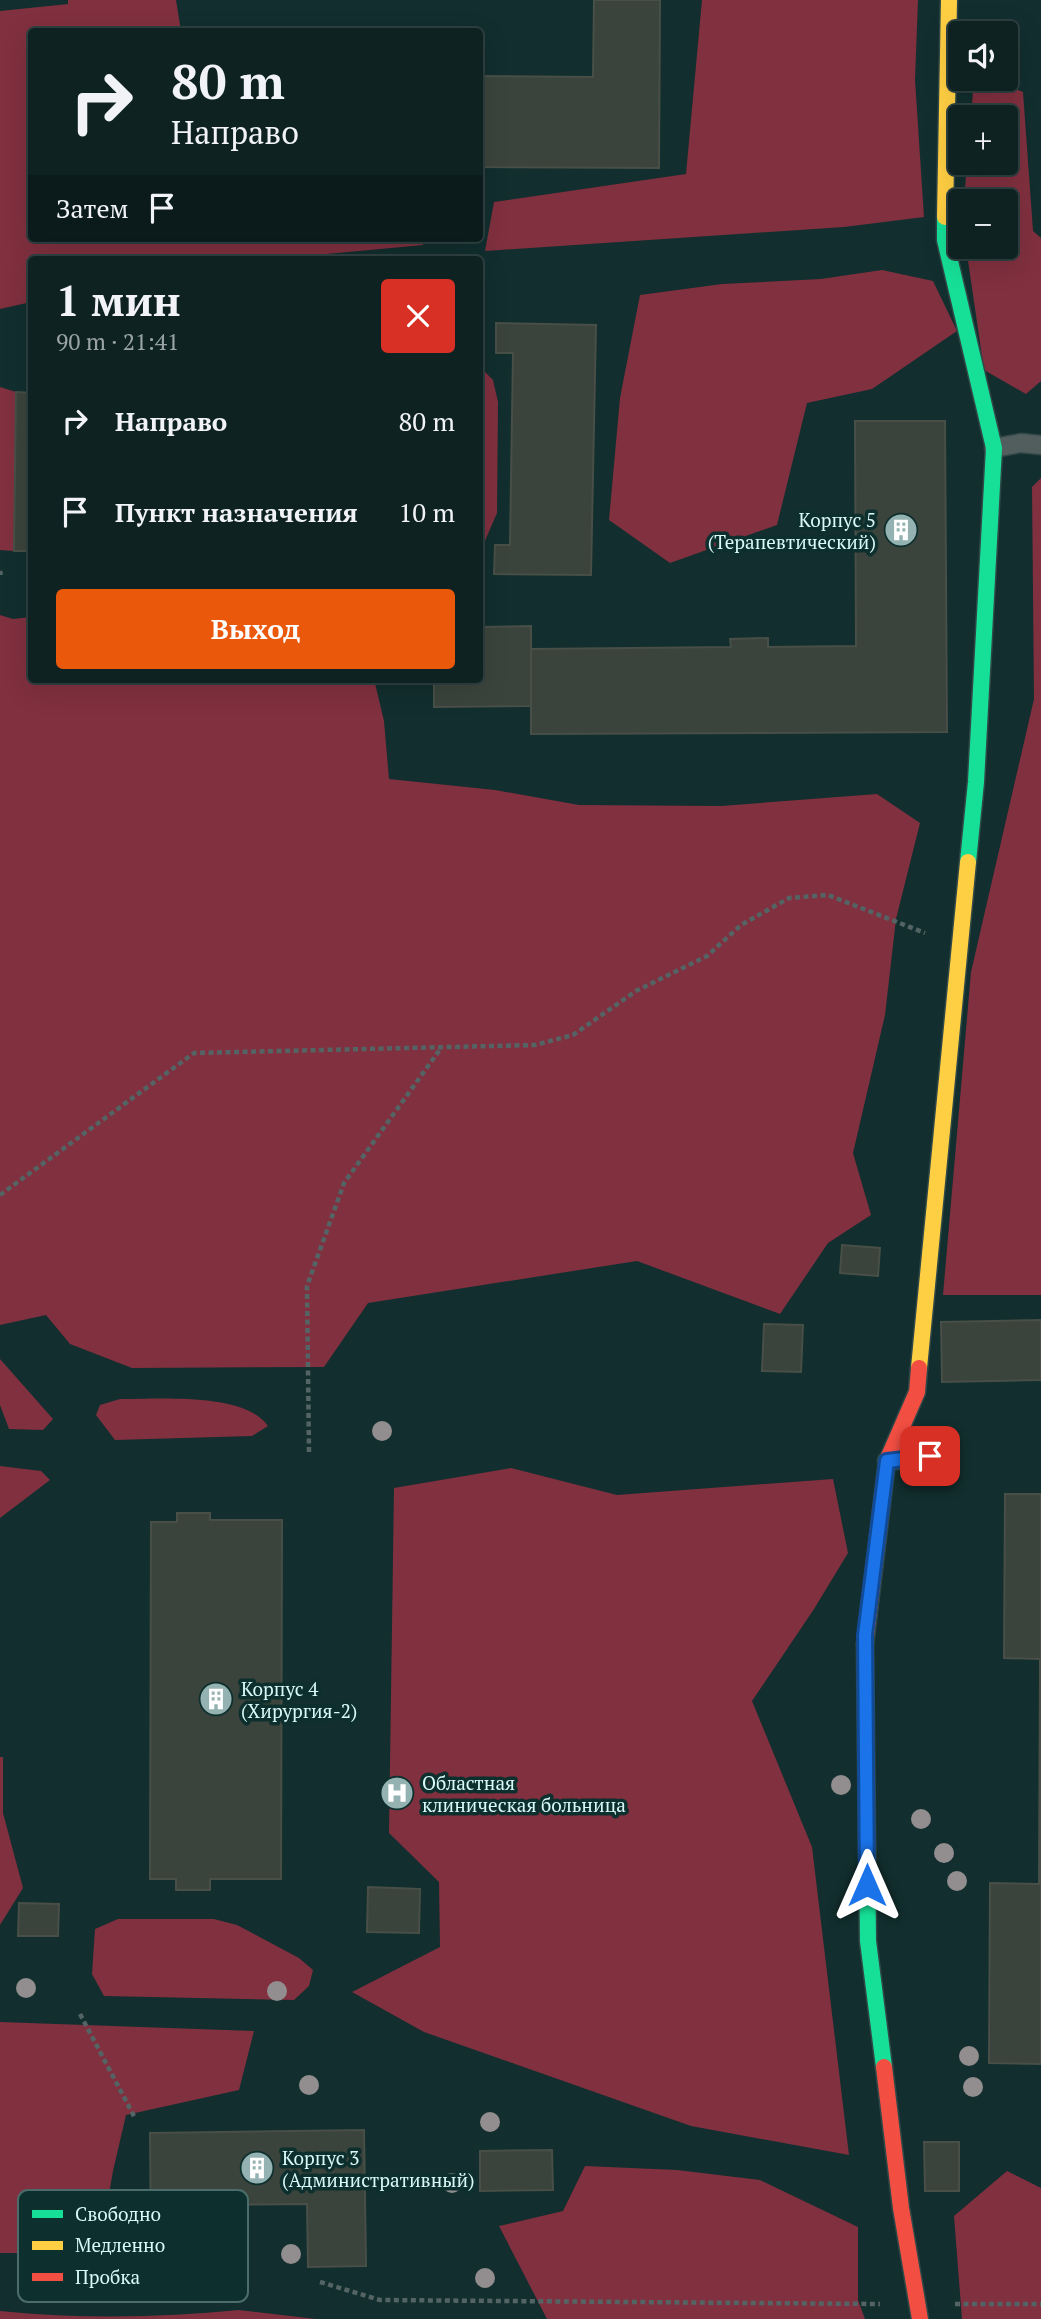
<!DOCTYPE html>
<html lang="ru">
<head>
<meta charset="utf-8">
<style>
  :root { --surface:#0e2222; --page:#172a2a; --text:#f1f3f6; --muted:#9ba4a5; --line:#2e3f40; --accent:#ea580c }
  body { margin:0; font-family:"PT Serif",serif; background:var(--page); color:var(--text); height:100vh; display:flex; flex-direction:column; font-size:26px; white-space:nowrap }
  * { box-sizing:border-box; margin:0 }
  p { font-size:23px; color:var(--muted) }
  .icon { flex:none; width:38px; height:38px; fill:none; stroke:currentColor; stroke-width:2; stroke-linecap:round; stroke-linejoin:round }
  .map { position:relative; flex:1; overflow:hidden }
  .sheet { position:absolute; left:28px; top:256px; width:455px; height:427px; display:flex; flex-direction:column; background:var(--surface); border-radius:7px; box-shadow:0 7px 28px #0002,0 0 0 2px var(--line) }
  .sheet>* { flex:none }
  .top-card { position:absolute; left:28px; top:28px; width:455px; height:214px; border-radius:7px; box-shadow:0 7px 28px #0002,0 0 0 2px var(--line); background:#0e2222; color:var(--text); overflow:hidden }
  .tools { position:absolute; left:948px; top:21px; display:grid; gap:14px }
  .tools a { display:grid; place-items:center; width:70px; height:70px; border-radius:7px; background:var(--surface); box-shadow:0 7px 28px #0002,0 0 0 2px var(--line); font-size:35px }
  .pin { position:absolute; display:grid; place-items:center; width:60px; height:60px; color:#fff; margin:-30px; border-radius:14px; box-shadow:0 4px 10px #0006 }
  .me { position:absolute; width:77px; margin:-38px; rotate:0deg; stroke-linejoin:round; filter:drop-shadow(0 0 5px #0008) }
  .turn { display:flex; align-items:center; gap:24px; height:147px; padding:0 28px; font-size:32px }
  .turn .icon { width:91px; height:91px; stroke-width:2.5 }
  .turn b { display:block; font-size:49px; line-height:60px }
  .then { display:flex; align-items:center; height:66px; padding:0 28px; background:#0003; gap:14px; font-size:26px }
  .round { display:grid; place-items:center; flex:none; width:74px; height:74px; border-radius:7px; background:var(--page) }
  .headline { display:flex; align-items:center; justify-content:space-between; height:119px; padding:0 28px }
  h1 { font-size:42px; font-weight:800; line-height:52px }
  .cta { display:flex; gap:14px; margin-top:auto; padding:14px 28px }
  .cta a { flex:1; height:80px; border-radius:7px; background:var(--accent); color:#fff; font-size:28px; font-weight:800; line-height:80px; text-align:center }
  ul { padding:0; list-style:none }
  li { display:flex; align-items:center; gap:21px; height:91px; padding:0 28px }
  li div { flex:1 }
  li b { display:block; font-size:26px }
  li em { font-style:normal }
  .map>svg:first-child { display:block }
  .green { fill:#80303f }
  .building { fill:#3a443c; stroke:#474f47; stroke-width:2 }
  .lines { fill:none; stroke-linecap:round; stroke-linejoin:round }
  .lane-casing { stroke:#314848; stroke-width:21 }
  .fast-casing { stroke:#314848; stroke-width:19 }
  .slow-casing { stroke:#314848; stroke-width:19 }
  .jam-casing { stroke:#314848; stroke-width:19 }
  .path { stroke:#546464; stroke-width:4.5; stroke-dasharray:5 3.5; stroke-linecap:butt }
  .lane { stroke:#525e5e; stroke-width:18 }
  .fast { stroke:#16e098; stroke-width:16 }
  .slow { stroke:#ffcf43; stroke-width:16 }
  .jam { stroke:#f24e42; stroke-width:16 }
  .tree { fill:#928d8e }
  .route-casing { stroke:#114b97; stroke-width:18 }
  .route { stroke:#1a73e8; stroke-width:12 }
  .labels { text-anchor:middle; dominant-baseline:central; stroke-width:7; stroke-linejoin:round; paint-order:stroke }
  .poi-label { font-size:19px; fill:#daf9f8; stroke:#0d2f2e; text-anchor:start }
  .key { fill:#0d2f2e; stroke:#4a6c6b; stroke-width:2 }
  .key-label { font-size:19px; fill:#daf9f8 }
</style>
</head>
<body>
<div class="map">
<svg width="1041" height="2319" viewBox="0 0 1041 2319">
  <rect width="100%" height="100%" fill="#122e2e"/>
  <!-- green -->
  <g class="green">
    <polygon points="68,0 176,0 181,31 32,32 32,238 423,238 423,245 273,259 32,259 31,302 0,309 0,11 68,4"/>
    <polygon points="702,0 918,0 915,80 924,217 844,227 485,251 494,202 686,174"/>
    <polygon points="974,79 990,79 1023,92 1033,231 1041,238 1041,381 1026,394 984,370 966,247 1006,247 1006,201 964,201 967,163 1006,163 1006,117 971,117"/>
    <polygon points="882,270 933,281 957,331 872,389 807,403 777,525 670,563 609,520 620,398 640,295 722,284 821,279"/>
    <polygon points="483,370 493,380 498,402 497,513 484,543 480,543 480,373"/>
    <polygon points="0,387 16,392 14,551 0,550"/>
    <polygon points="1041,478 1041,1295 943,1295 971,972 1034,699 1032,487"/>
    <polygon points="0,615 13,619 31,617 32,679 374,679 384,721 389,779 495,790 579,805 721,806 877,794 920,823 896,919 885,1015 853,1153 871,1215 828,1243 780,1314 637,1261 368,1303 324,1367 132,1368 70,1344 46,1315 0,1325"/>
    <polygon points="0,1359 53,1419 43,1430 9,1429 0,1405"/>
    <path d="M120 1399C158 1399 245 1392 268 1426L252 1436 115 1440 96 1415 100 1405Z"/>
    <polygon points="0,1466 41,1471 50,1480 0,1518"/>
    <polygon points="511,1468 617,1495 833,1479 848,1553 814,1609 752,1701 812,1847 849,2155 691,2126 424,2032 352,1992 440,1947 439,1882 389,1833 394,1488"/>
    <polygon points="0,1757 3,1757 3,1813 23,1888 0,1925"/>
    <polygon points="118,1919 214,1919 237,1925 299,1958 313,1970 309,1986 294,2000 104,1996 92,1974 95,1929"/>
    <polygon points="0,2022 254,2031 239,2090 126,2115 113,2171 99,2253 0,2253"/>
    <polygon points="585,2166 677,2170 760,2180 858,2227 858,2300 865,2319 547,2319 499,2226 563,2211"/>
    <polygon points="1007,2171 1041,2188 1041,2319 962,2319 954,2216"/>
    <path d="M239 2310 316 2319H0V2311C80 2319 159 2318 239 2310Z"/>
  </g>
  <!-- building -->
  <g class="building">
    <polygon points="594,0 660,0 659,168 480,167 480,76 593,77"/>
    <polygon points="496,323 596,325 591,575 494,574 495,545 510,545 513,353 496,353"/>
    <polygon points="16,392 32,393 32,551 14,551"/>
    <polygon points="855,421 945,421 947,732 531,734 531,649 731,647 730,639 768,638 768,647 856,646"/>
    <polygon points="531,626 531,706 434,707 434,679 480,679 480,627"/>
    <polygon points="842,1245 880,1248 878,1276 840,1273"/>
    <polygon points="1041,1320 1041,1380 942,1382 941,1322"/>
    <polygon points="764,1324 803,1325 801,1372 762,1371"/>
    <polygon points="1005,1494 1041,1494 1041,2064 989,2063 990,1883 1039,1884 1040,1659 1004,1658"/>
    <polygon points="177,1513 210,1513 210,1520 282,1520 281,1879 210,1879 210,1890 176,1890 176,1879 150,1879 151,1522 177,1522"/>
    <polygon points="368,1887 420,1889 419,1933 367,1932"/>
    <polygon points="19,1903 59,1904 58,1936 18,1936"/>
    <polygon points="364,2130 366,2266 308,2267 307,2204 199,2205 200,2249 151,2250 150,2133"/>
    <polygon points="924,2142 959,2142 959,2191 925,2191"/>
    <polygon points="552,2150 553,2190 480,2191 480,2151"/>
  </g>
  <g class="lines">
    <defs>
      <g id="lane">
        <polyline points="994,448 1021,443 1041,445"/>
        <polyline points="887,1461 931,1456"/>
      </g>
      <g id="fast">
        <polyline points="945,217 945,240 994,448 976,782 968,862"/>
        <polyline points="865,1644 868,1941 884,2067"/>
      </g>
      <g id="slow">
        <polyline points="945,217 949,0"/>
        <polyline points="919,1368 968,862"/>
      </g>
      <g id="jam">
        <polyline points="865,1644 887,1461 917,1392 919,1368"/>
        <polyline points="884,2067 901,2208 920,2319"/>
      </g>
    </defs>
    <!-- lane casing -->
    <use href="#lane" class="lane-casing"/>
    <!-- fast casing -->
    <use href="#fast" class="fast-casing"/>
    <!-- slow casing -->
    <use href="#slow" class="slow-casing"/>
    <!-- jam casing -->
    <use href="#jam" class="jam-casing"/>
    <!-- path -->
    <g class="path">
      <polyline points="0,571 1,575"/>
      <polyline points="0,1195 194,1053 535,1045 573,1035 636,991 707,956 741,925 789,898 828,895 925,933"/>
      <polyline points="309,1452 307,1286 344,1183 441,1048"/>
      <polyline points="80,2014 135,2118"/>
      <polyline points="320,2282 380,2300 880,2304"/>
      <polyline points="955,2304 1041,2304"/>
    </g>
    <!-- lane -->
    <use href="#lane" class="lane"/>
    <!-- fast -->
    <use href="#fast" class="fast"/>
    <!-- slow -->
    <use href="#slow" class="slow"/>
    <!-- jam -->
    <use href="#jam" class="jam"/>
  </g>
  <!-- trees -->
  <g class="tree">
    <circle cx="382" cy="1431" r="10"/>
    <circle cx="841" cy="1785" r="10"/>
    <circle cx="921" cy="1819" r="10"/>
    <circle cx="944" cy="1853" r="10"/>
    <circle cx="957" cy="1881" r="10"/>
    <circle cx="26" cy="1988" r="10"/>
    <circle cx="277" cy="1991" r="10"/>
    <circle cx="969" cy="2056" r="10"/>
    <circle cx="309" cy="2085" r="10"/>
    <circle cx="973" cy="2087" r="10"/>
    <circle cx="490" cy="2122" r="10"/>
    <circle cx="452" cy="2183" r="10"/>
    <circle cx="291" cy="2254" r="10"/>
    <circle cx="485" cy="2278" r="10"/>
  </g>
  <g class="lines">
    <defs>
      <polyline id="route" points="867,1885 865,1635 887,1461 930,1456"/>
    </defs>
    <!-- route casing -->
    <use href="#route" class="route-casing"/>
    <!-- route -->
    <use href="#route" class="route"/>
  </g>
  <!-- icons -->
  <defs>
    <symbol id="building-disc" viewBox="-11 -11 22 22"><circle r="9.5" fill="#94b2b1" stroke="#0d2f2e"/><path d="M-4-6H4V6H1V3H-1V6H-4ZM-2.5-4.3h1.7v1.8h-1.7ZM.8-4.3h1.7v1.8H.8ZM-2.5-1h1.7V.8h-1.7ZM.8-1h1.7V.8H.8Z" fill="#fff"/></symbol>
    <symbol id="hospital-disc" viewBox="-11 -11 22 22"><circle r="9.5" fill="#94b2b1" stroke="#0d2f2e"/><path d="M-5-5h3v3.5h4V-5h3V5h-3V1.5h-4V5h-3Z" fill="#fff"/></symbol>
  </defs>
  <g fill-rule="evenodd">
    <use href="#building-disc" x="882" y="511" width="38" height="38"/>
    <use href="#building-disc" x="197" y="1680" width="38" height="38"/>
    <use href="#hospital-disc" x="378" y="1774" width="38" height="38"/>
    <use href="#building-disc" x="238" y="2149" width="38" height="38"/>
  </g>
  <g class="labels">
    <!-- poi labels -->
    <g class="poi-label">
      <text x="876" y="519" text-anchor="end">Корпус 5<tspan x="876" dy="22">(Терапевтический)</tspan></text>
      <text x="241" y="1688">Корпус 4<tspan x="241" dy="22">(Хирургия-2)</tspan></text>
      <text x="422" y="1782">Областная<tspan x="422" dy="22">клиническая больница</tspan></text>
      <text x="282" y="2157">Корпус 3<tspan x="282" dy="22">(Административный)</tspan></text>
    </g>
  </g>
  <!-- legend -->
  <rect x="18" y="2190" width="230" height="112" rx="10" class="key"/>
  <rect x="32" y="2210" width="31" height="8" fill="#16e098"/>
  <rect x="32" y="2241" width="31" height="9" fill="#ffcf43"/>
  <rect x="32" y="2273" width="31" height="8" fill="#f24e42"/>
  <g class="key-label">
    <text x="75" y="2221">Свободно</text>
    <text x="75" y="2252">Медленно</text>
    <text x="75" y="2284">Пробка</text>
  </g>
</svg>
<div class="tools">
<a><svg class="icon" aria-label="sound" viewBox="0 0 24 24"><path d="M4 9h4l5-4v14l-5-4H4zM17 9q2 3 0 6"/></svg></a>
<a>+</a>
<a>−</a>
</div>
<div class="pin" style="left:930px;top:1456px;background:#d93025"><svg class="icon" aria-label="arrive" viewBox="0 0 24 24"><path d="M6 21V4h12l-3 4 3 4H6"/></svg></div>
<svg class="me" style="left:867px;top:1885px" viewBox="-20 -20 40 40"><path d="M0-17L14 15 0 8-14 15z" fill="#1a73e8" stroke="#fff" stroke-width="4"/></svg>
<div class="top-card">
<div class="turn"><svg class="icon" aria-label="right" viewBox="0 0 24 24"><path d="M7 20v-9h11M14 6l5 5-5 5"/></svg><div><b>80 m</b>Направо</div></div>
<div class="then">Затем<svg class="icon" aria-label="arrive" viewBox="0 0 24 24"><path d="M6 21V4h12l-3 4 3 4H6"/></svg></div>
</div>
<section class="sheet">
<div class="headline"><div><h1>1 мин</h1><p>90 m · 21:41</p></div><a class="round" style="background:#d93025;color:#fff"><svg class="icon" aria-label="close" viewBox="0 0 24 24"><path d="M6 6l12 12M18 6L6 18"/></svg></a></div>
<ul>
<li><svg class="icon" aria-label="right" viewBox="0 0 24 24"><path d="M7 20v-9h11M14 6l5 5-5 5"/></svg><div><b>Направо</b></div><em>80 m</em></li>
<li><svg class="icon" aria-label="arrive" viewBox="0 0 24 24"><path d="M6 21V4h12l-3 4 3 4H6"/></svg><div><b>Пункт назначения</b></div><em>10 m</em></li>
</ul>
<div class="cta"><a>Выход</a></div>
</section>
</div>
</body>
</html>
